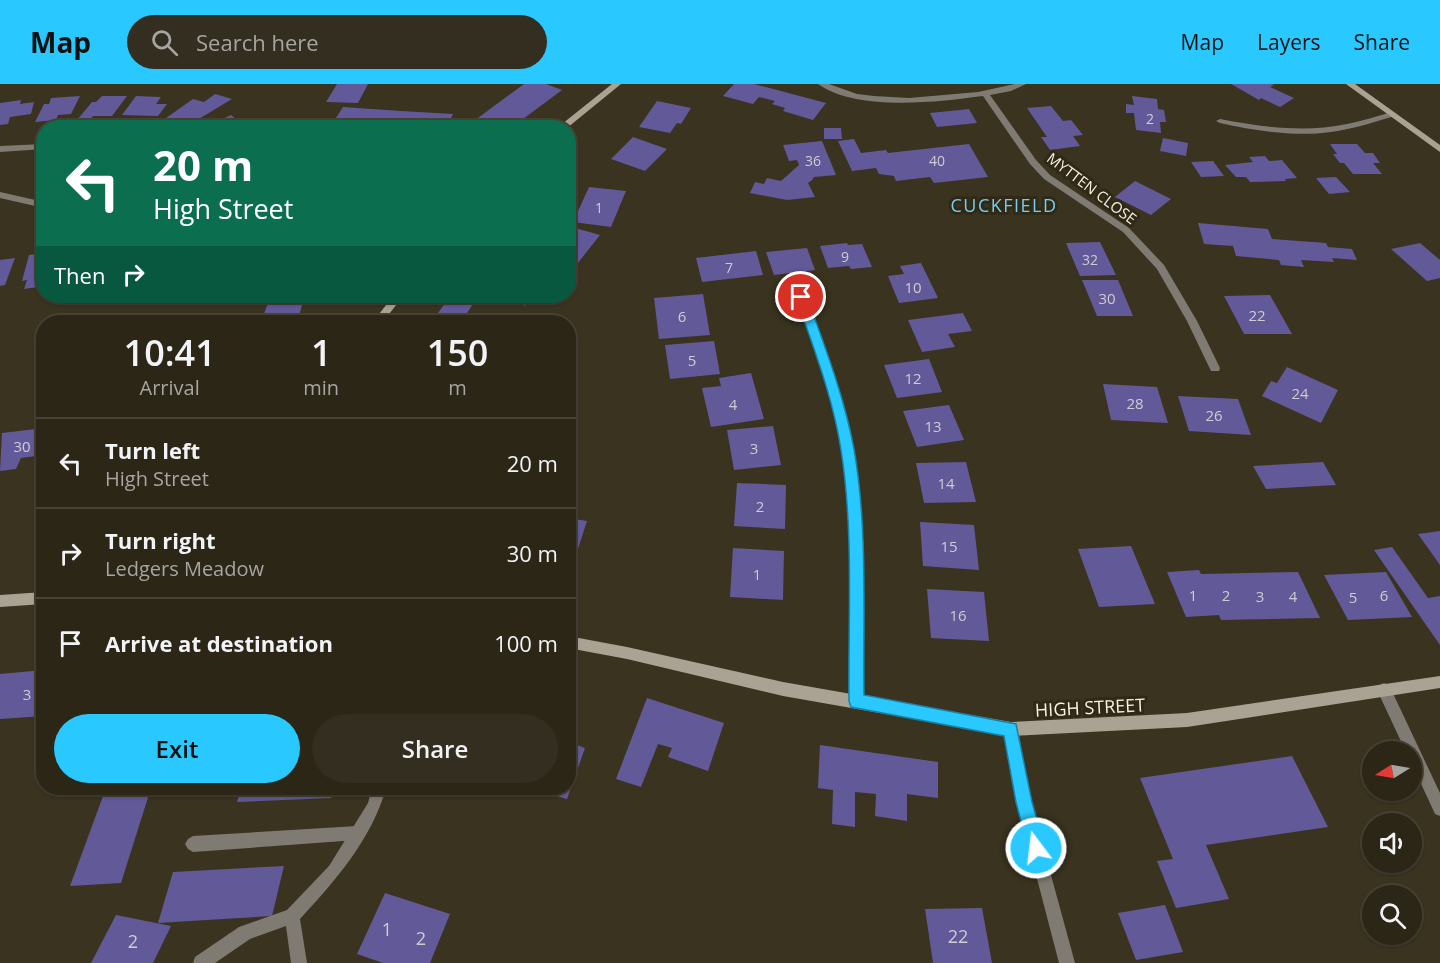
<!DOCTYPE html>
<html lang="en">
<head>
<meta charset="utf-8">
<style>
  :root { --surface:#2c2617; --page:#342e20; --text:#f1f3f6; --muted:#a6a5a1; --line:#484336; --accent:#29c8ff }
  body { margin:0; font-family:"Open Sans",sans-serif; background:var(--page); color:var(--text); height:100vh; display:flex; flex-direction:column; font-size:22px; white-space:nowrap }
  * { box-sizing:border-box; margin:0 }
  p { font-size:20px; color:var(--muted) }
  .icon { flex:none; width:33px; height:33px; fill:none; stroke:currentColor; stroke-width:2; stroke-linecap:round; stroke-linejoin:round }
  .map { position:relative; flex:1; overflow:hidden }
  .drawer { position:absolute; left:36px; top:231px; width:540px; height:480px; display:flex; flex-direction:column; background:var(--surface); border-radius:24px; box-shadow:0 2px 4px #0004,0 0 0 2px var(--line) }
  .drawer>* { flex:none }
  .guide { position:absolute; left:36px; top:36px; width:540px; height:183px; border-radius:24px; box-shadow:0 2px 4px #0004,0 0 0 2px var(--line); background:#0b6e4f; color:#fff; overflow:hidden }
  .needle { width:39px; rotate:259deg }
  .buttons { position:absolute; left:1362px; top:657px; display:grid; gap:12px }
  .buttons a { display:grid; place-items:center; width:60px; height:60px; border-radius:50%; background:var(--surface); box-shadow:0 2px 4px #0004,0 0 0 2px var(--line); font-size:30px }
  .pin { position:absolute; display:grid; place-items:center; width:51px; height:51px; color:#fff; margin:-26px; border:3px solid #fff; border-radius:50%; box-shadow:0 2px 6px #0007 }
  .me { position:absolute; width:66px; margin:-33px; rotate:345deg; stroke-linejoin:round; filter:drop-shadow(0 0 4px #0008) }
  .turn { display:flex; align-items:center; gap:21px; height:126px; padding:0 18px; font-size:27px }
  .turn .icon { width:78px; height:78px; stroke-width:2.5 }
  .turn b { display:block; font-size:42px; line-height:51px }
  .then { display:flex; align-items:center; height:57px; padding:0 18px; background:#0003; gap:12px; font-size:22px }
  .eta { display:flex; justify-content:space-evenly; align-items:center; height:102px; text-align:center }
  .eta b { font-size:36px; font-weight:600; line-height:42px }
  .primary-button { display:flex; gap:12px; margin-top:auto; padding:12px 18px }
  .primary-button a { flex:1; height:69px; border-radius:36px; background:var(--accent); color:#111; font-size:24px; font-weight:600; line-height:69px; text-align:center }
  .primary-button a+a { background:var(--page); color:var(--text) }
  ul { padding:0; list-style:none }
  li { display:flex; align-items:center; gap:18px; height:90px; padding:0 18px; border-top:2px solid var(--line) }
  li div { flex:1 }
  li b { display:block; font-size:22px }
  li em { font-style:normal }
  header { display:flex; align-items:center; gap:36px; box-sizing:border-box; height:84px; padding:0 30px; background:var(--accent); color:#111 }
  header strong { font-size:28px }
  nav { display:flex; gap:33px; margin-inline-start:auto; font-size:21px }
  .search { width:420px; height:54px; background:var(--page); display:flex; align-items:center; gap:15px; box-sizing:border-box; padding:0 21px; border-radius:33px; color:var(--muted); font-size:22px }
  .map>svg:first-child { display:block }
  .building { fill:#625999 }
  .lines { fill:none; stroke-linecap:round; stroke-linejoin:round }
  .lane { fill:#807b72; fill-rule:evenodd }
  .street { fill:#807b72; fill-rule:evenodd }
  .secondary { fill:#aaa394; fill-rule:evenodd }
  .route { fill:#29c8ff; stroke:#1b82a6; stroke-width:1.5 }
  .labels { text-anchor:middle; dominant-baseline:central; stroke-width:6; stroke-linejoin:round; paint-order:stroke }
  .far-number-label { font-size:14px; fill:#d0cbd2 }
  .far-street-label { font-size:15px; fill:#f5f1e5; stroke:#302916 }
  .number-label { font-size:15px; fill:#d0cbd2 }
  .far-quarter-label { font-size:18px; letter-spacing:1.5px; fill:#76cef4; stroke:#302916 }
  .street-label { font-size:18px; fill:#f5f1e5; stroke:#302916 }
  .near-number-label { font-size:18px; fill:#d0cbd2 }
</style>
</head>
<body>
<header>
<strong>Map</strong>
<div class="search"><svg class="icon" aria-label="search" viewBox="0 0 24 24"><circle cx="10" cy="10" r="6"/><path d="M15 15l6 6"/></svg>Search here</div>
<nav><a>Map</a><a>Layers</a><a>Share</a></nav>
</header>
<div class="map">
<svg width="1440" height="879" viewBox="0 0 1440 879">
  <rect width="100%" height="100%" fill="#3a331f"/>
  <!-- building -->
  <g class="building">
    <polygon points="337,0 368,0 358,19 326,18"/>
    <polygon points="524,0 546,0 562,6 511,44 467,42"/>
    <polygon points="734,0 754,0 826,19 813,36 783,27 785,24 772,20 775,17 759,13 753,20 723,12"/>
    <polygon points="1231,0 1271,0 1274,1 1270,3 1294,14 1280,23 1261,14 1259,16"/>
    <polygon points="215,10 232,15 192,39 182,36 172,43 159,39 193,15 204,18"/>
    <polygon points="80,12 71,30 58,31 56,36 35,38 44,20 49,20 51,14"/>
    <polygon points="102,12 127,12 112,32 93,32 89,37 77,36 92,18 96,18"/>
    <polygon points="136,12 161,13 156,20 167,20 158,32 122,31"/>
    <polygon points="1132,12 1157,15 1158,25 1164,26 1166,38 1160,38 1161,49 1136,46 1134,29 1126,29 1126,20 1134,21"/>
    <polygon points="21,16 20,20 34,18 31,30 10,33 8,40 0,41 0,19"/>
    <polygon points="657,17 691,24 681,40 677,39 670,49 639,43"/>
    <polygon points="1051,22 1063,37 1071,36 1083,51 1073,52 1080,62 1050,66 1041,53 1047,53 1027,24"/>
    <polygon points="343,23 401,27 453,30 447,43 334,37"/>
    <polygon points="969,25 977,39 937,43 930,29"/>
    <polygon points="231,31 246,44 203,44"/>
    <polygon points="824,44 841,44 842,55 824,55"/>
    <polygon points="633,53 667,65 645,87 611,75"/>
    <polygon points="1163,54 1188,59 1186,72 1160,67"/>
    <polygon points="854,55 861,69 886,66 888,69 969,60 988,93 934,99 930,93 896,97 894,92 879,90 876,84 852,87 838,57"/>
    <polygon points="822,57 836,91 814,93 812,96 808,99 815,113 787,116 750,109 755,98 764,100 767,94 781,97 799,81 797,76 789,77 783,61"/>
    <polygon points="1330,60 1357,60 1365,69 1373,69 1380,79 1373,79 1382,90 1353,90 1344,79 1340,79 1333,70 1337,70"/>
    <polygon points="1265,72 1269,77 1282,76 1297,94 1285,95 1286,97 1250,98 1246,93 1236,93 1225,81 1253,78 1249,73"/>
    <polygon points="1213,77 1224,92 1201,93 1191,78"/>
    <polygon points="1336,93 1350,108 1329,110 1316,94"/>
    <polygon points="1135,97 1171,115 1151,131 1115,113"/>
    <polygon points="589,103 626,107 611,143 573,138"/>
    <polygon points="1198,139 1268,145 1272,155 1326,159 1328,163 1352,165 1357,176 1332,174 1334,178 1301,176 1304,183 1281,181 1279,176 1236,172 1233,162 1204,160"/>
    <polygon points="568,142 600,151 570,189 568,188"/>
    <polygon points="1100,158 1116,191 1080,192 1066,159"/>
    <polygon points="847,159 848,161 862,160 872,183 851,185 849,182 828,184 820,162"/>
    <polygon points="1420,159 1440,176 1440,194 1427,197 1391,165"/>
    <polygon points="807,164 815,186 774,191 766,168"/>
    <polygon points="756,167 763,191 702,198 696,174"/>
    <polygon points="44,169 44,202 24,205 27,196 22,197 29,171"/>
    <polygon points="15,174 5,201 0,202 0,176"/>
    <polygon points="921,179 938,214 899,219 888,192 904,190 900,182"/>
    <polygon points="1082,196 1118,196 1133,232 1097,232"/>
    <polygon points="703,210 710,251 659,255 654,214"/>
    <polygon points="1270,211 1292,250 1244,250 1224,212"/>
    <polygon points="450,212 475,217 461,238 436,232"/>
    <polygon points="503,212 537,212 525,222"/>
    <polygon points="304,215 297,238 261,238 269,216"/>
    <polygon points="963,229 972,247 948,250 955,263 922,268 908,236"/>
    <polygon points="714,257 720,290 670,295 665,261"/>
    <polygon points="929,275 942,308 897,314 884,281"/>
    <polygon points="1287,283 1338,306 1321,339 1262,312 1271,297 1277,299"/>
    <polygon points="751,289 764,335 711,343 702,304 721,302 719,294"/>
    <polygon points="1103,300 1157,303 1168,339 1111,336"/>
    <polygon points="1178,312 1238,315 1251,351 1189,347"/>
    <polygon points="949,321 964,356 917,363 903,327"/>
    <polygon points="773,342 781,381 734,386 727,346"/>
    <polygon points="44,344 44,371 21,374 16,385 0,387 2,349"/>
    <polygon points="966,378 976,418 924,419 916,379"/>
    <polygon points="1323,378 1336,401 1266,405 1253,382"/>
    <polygon points="737,399 786,401 785,445 734,442"/>
    <polygon points="568,434 587,437 576,471 568,470"/>
    <polygon points="920,438 974,441 979,486 923,482"/>
    <polygon points="1440,447 1440,481 1418,450"/>
    <polygon points="1131,462 1155,520 1099,523 1078,465"/>
    <polygon points="1392,463 1428,514 1440,512 1440,561 1374,466"/>
    <polygon points="733,464 784,467 783,516 730,513"/>
    <polygon points="1199,486 1201,490 1298,488 1320,534 1221,536 1219,531 1186,533 1167,488"/>
    <polygon points="1386,488 1412,533 1348,536 1324,491"/>
    <polygon points="927,505 984,508 989,557 931,554"/>
    <polygon points="44,586 44,632 0,635 0,590"/>
    <polygon points="647,614 724,639 708,687 668,673 672,664 658,660 641,703 616,695"/>
    <polygon points="568,647 575,649 571,659 585,664 567,715 528,704 568,704"/>
    <polygon points="820,661 938,678 938,714 907,710 907,737 875,732 876,710 855,708 855,743 832,740 833,706 818,704"/>
    <polygon points="1292,672 1328,743 1206,761 1229,815 1176,824 1157,777 1173,775 1140,694"/>
    <polygon points="106,704 151,704 121,799 70,802"/>
    <polygon points="241,704 333,704 331,714 237,718"/>
    <polygon points="284,782 272,832 158,839 173,788"/>
    <polygon points="385,809 450,830 430,879 383,879 357,870"/>
    <polygon points="1165,821 1183,868 1136,876 1118,829"/>
    <polygon points="982,824 992,879 933,879 925,825"/>
    <polygon points="116,831 171,842 153,879 91,879"/>
  </g>
  <g class="lines">
    <!-- lane -->
    <g class="lane">
      <polygon points="1384,599 1389,601 1440,709 1440,732 1435,730 1412,680 1412,668 1406,668 1377,606 1379,601"/>
      <polygon points="357,742 362,744 364,749 362,754 357,756 193,768 188,765 185,760 188,755 193,752"/>
    </g>
    <!-- street -->
    <g class="street">
      <path d="M818 0H829L857 10 874 12 909 14 978 8 1015 0H1026L1011 7 990 11 1036 76 1050 91 1129 144 1164 181 1197 237 1220 284 1219 287H1211L1187 237 1157 185 1123 148 1044 95 1030 80 983 12C938 18 857 28 818 0Z"/>
      <path d="M1392 28 1396 30 1395 32C1374 38 1353 45 1331 48 1294 53 1256 47 1220 39L1216 37 1220 35C1262 43 1304 49 1347 40 1362 37 1377 32 1392 28Z"/>
      <polygon points="44,60 44,65 0,68 0,62"/>
      <polygon points="0,108 44,118 44,124 0,114"/>
      <path d="M801 210 806 213C824 263 845 313 854 366 868 448 862 534 864 617L862 622 857 624 852 622 850 617C849 534 855 449 842 366 834 313 814 263 796 213Z"/>
      <polygon points="1011,638 1016,640 1018,645 1031,718 1075,879 1059,879 1017,718 1004,645 1006,640"/>
      <path d="M372 704H386C372 755 335 797 300 835L307 879H291L286 842 250 855 215 879H193L195 873 239 843 287 826 329 782 368 719Z"/>
    </g>
    <!-- secondary -->
    <g class="secondary">
      <polygon points="612,0 621,0 567,44 557,44"/>
      <polygon points="1346,0 1355,0 1440,61 1440,68"/>
      <polygon points="393,212 403,212 383,238 373,238"/>
      <polygon points="44,508 44,520 0,523 0,511"/>
      <polygon points="568,552 627,563 783,598 1011,638 1187,629 1440,592 1440,604 1187,643 1011,652 783,612 627,575 568,564"/>
    </g>
  </g>
  <!-- route -->
  <path class="route" d="M801 209 807 213C825 263 844 312 854 365 868 444 863 531 864 611L1016 640 1032 718 1045 764 1042 770 1036 773 1030 770 1028 764 1016 718 1004 652 851 623 849 617C848 534 854 448 841 366 833 313 813 263 796 213Z"/>
  <g class="labels">
    <!-- far-number labels -->
    <g class="far-number-label">
      <text x="1150" y="34">2</text>
      <text x="813" y="76">36</text>
      <text x="937" y="76">40</text>
      <text x="599" y="123">1</text>
      <text x="845" y="172">9</text>
      <text x="1090" y="175">32</text>
      <text x="729" y="183">7</text>
    </g>
    <!-- far-street labels -->
    <g class="far-street-label">
      <text transform="translate(1092 104) rotate(37)">MYTTEN CLOSE</text>
    </g>
    <!-- number labels -->
    <g class="number-label">
      <text x="913" y="203">10</text>
      <text x="1107" y="214">30</text>
      <text x="1257" y="231">22</text>
      <text x="682" y="232">6</text>
      <text x="692" y="276">5</text>
      <text x="913" y="294">12</text>
      <text x="1300" y="309">24</text>
      <text x="1135" y="319">28</text>
      <text x="733" y="320">4</text>
      <text x="1214" y="331">26</text>
      <text x="933" y="342">13</text>
      <text x="22" y="362">30</text>
      <text x="754" y="364">3</text>
      <text x="946" y="399">14</text>
      <text x="760" y="422">2</text>
      <text x="949" y="462">15</text>
      <text x="757" y="490">1</text>
      <text x="1193" y="511">1</text>
      <text x="1226" y="511">2</text>
      <text x="1384" y="511">6</text>
      <text x="1260" y="512">3</text>
      <text x="1293" y="512">4</text>
      <text x="1353" y="513">5</text>
      <text x="958" y="531">16</text>
      <text x="27" y="610">3</text>
    </g>
    <!-- far-quarter labels -->
    <g class="far-quarter-label">
      <text x="1004" y="121">CUCKFIELD</text>
    </g>
    <!-- street labels -->
    <g class="street-label">
      <text transform="translate(1090 623) rotate(-3)">HIGH STREET</text>
    </g>
    <!-- near-number labels -->
    <g class="near-number-label">
      <text x="387" y="845">1</text>
      <text x="958" y="852">22</text>
      <text x="421" y="854">2</text>
      <text x="133" y="857">2</text>
    </g>
  </g>
</svg>
<div class="buttons">
<a><svg class="needle" viewBox="-14 -14 28 28"><path d="M0-13l5 13h-10z" fill="#e53935"/><path d="M0 13l5-13h-10z" fill="#a6a5a1"/></svg></a>
<a><svg class="icon" aria-label="sound" viewBox="0 0 24 24"><path d="M4 9h4l5-4v14l-5-4H4zM17 9q2 3 0 6"/></svg></a>
<a><svg class="icon" aria-label="search" viewBox="0 0 24 24"><circle cx="10" cy="10" r="6"/><path d="M15 15l6 6"/></svg></a>
</div>
<div class="pin" style="left:801px;top:213px;background:#d93025"><svg class="icon" aria-label="arrive" viewBox="0 0 24 24"><path d="M6 21V4h12l-3 4 3 4H6"/></svg></div>
<svg class="me" style="left:1036px;top:764px" viewBox="-20 -20 40 40"><circle r="17" fill="#29c8ff" stroke="#fff" stroke-width="3"/><path d="M0-11L8 9 0 5-8 9z" fill="#fff"/></svg>
<div class="guide">
<div class="turn"><svg class="icon" aria-label="left" viewBox="0 0 24 24"><path d="M17 20v-9H6M10 6l-5 5 5 5"/></svg><div><b>20 m</b>High Street</div></div>
<div class="then">Then<svg class="icon" aria-label="right" viewBox="0 0 24 24"><path d="M7 20v-9h11M14 6l5 5-5 5"/></svg></div>
</div>
<section class="drawer">
<div class="eta">
<div><b>10:41</b><p>Arrival</p></div>
<div><b>1</b><p>min</p></div>
<div><b>150</b><p>m</p></div>
</div>
<ul>
<li><svg class="icon" aria-label="left" viewBox="0 0 24 24"><path d="M17 20v-9H6M10 6l-5 5 5 5"/></svg><div><b>Turn left</b><p>High Street</p></div><em>20 m</em></li>
<li><svg class="icon" aria-label="right" viewBox="0 0 24 24"><path d="M7 20v-9h11M14 6l5 5-5 5"/></svg><div><b>Turn right</b><p>Ledgers Meadow</p></div><em>30 m</em></li>
<li><svg class="icon" aria-label="arrive" viewBox="0 0 24 24"><path d="M6 21V4h12l-3 4 3 4H6"/></svg><div><b>Arrive at destination</b></div><em>100 m</em></li>
</ul>
<div class="primary-button"><a>Exit</a><a>Share</a></div>
</section>
</div>
</body>
</html>
